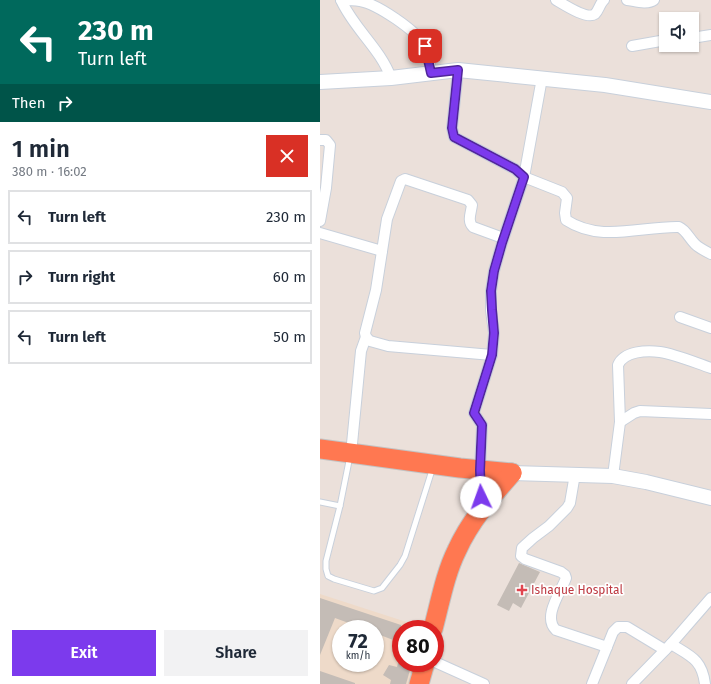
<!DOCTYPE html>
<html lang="en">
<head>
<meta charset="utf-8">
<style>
  :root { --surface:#fff; --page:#f2f2f3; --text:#1f2937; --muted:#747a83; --line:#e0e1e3; --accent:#7c3aed }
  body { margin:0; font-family:"Fira Sans",sans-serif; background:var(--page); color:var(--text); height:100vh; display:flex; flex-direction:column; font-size:15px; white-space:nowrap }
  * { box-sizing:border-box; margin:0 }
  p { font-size:13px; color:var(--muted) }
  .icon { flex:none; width:22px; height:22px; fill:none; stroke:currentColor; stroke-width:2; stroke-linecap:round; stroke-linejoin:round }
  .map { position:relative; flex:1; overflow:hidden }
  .side { display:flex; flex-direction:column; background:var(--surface); width:320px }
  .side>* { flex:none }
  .hud { background:#00695c; color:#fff; overflow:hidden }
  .fabs { position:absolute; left:339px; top:12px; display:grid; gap:8px }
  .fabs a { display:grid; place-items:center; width:40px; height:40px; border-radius:0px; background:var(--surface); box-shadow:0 1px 3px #0004; font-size:20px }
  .speed { position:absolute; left:12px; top:620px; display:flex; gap:8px; font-size:20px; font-weight:700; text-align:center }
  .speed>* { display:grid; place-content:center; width:52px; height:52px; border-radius:50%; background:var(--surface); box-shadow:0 1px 3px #0004; line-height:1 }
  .speed small { font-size:10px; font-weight:400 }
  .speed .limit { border:6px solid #d22; background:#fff; color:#111 }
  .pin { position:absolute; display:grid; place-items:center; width:34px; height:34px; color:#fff; margin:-17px; border-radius:8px; box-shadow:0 2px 6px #0006 }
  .me { position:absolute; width:44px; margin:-22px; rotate:357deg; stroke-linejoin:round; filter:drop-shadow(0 0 3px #0008) }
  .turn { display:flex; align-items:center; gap:14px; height:84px; padding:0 12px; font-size:18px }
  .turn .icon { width:52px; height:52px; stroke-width:2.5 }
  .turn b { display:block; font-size:28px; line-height:34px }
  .then { display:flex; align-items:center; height:38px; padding:0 12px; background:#0003; gap:8px; font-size:15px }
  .round { display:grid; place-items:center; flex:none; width:42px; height:42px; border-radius:0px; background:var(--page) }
  .overview { display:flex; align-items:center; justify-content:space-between; height:68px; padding:0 12px }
  h1 { font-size:24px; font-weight:600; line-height:30px }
  .action { display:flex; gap:8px; margin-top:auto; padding:8px 12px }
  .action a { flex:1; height:46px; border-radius:0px; background:var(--accent); color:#fff; font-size:16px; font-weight:600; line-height:46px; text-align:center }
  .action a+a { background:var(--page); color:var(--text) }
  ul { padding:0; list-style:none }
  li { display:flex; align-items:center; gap:12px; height:54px; margin:0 8px 6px; padding:0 4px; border:2px solid var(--line); border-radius:0px }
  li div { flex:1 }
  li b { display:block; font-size:15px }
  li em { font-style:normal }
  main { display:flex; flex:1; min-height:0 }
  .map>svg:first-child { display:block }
  .education { fill:#eedac9; fill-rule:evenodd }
  .building { fill:#c4bcb6 }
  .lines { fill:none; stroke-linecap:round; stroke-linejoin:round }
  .lane-casing { stroke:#c8d0db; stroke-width:7 }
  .street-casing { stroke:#c8d0db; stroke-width:12 }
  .secondary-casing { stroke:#c8d0db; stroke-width:16 }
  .highway-casing { stroke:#c3c3c3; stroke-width:21 }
  .lane { stroke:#fff; stroke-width:5 }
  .street { stroke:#fff; stroke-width:10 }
  .secondary { stroke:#fff; stroke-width:14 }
  .highway { stroke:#ff7851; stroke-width:19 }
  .route-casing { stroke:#51269a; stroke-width:10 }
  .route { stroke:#7c3aed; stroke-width:7 }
  .health-dot { fill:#e0444e; stroke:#fff; stroke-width:1.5 }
  .labels { text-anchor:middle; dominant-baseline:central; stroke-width:3.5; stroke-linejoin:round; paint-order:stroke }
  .health-label { font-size:12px; fill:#be3a42; stroke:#fff; text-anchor:start }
</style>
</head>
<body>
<main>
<section class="side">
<div class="hud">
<div class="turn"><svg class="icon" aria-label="left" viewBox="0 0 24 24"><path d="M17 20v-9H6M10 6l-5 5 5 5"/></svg><div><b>230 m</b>Turn left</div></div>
<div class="then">Then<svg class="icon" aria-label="right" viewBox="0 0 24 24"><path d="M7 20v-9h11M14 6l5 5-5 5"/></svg></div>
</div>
<div class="overview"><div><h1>1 min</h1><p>380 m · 16:02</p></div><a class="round" style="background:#d93025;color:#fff"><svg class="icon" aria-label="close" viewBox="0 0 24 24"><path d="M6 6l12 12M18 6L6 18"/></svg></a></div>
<ul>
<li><svg class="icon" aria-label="left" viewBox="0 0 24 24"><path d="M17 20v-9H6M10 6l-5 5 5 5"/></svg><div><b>Turn left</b></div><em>230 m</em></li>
<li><svg class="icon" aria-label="right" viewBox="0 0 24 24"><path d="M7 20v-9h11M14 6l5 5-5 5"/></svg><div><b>Turn right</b></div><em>60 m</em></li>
<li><svg class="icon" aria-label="left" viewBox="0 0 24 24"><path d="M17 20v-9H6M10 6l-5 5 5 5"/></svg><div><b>Turn left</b></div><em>50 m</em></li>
</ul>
<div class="action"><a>Exit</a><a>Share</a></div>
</section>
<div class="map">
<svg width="391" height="684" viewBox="0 0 391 684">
  <rect width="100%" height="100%" fill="#ebe0da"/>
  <!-- education -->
  <path class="education" d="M0 594 105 628 81 629V663H95L89 684H0ZM21 629H55V663H21Z"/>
  <!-- building -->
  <g class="building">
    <polygon points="199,563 220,572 201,608 193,603 189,611 177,605"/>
    <polygon points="0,598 81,625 81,643 55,633 55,629 45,629 15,618 0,655"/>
    <polygon points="78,663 92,663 86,684 70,684 71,680 63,675 69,665 77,667"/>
    <polygon points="0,671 35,683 35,684 0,684"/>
  </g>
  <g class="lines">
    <defs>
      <g id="lane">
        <polyline points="30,456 20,506 6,561 6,569 8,576 14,579 54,591 62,588 80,565 85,556 113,467"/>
        <polyline points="0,502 20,506"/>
      </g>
      <g id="street">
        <path d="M21 0C27 0 34 0 40 1 57 4 96 30 105 46 109 54 110 64 111 73"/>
        <path d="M21 0C34 29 60 48 71 78"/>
        <path d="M236 0C243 4 267 20 275 14 279 10 280 3 284 0"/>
        <path d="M307 0C315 1 327 5 334 0"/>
        <polyline points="372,38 391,35"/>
        <polyline points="312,46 346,40"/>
        <path d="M138 70 132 128 134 137 195 169 204 177 242 192 247 198 245 213 246 220C281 243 321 226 359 227 366 230 369 238 375 244 379 248 385 251 391 254"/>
        <polyline points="0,140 6,140 10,145 6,188 0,221"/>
        <polyline points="0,233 62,251"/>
        <polyline points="360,317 391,328"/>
        <path d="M172 355 68 346 50 341 46 337 45 333 56 290 67 219 81 181 85 179 148 200 152 205C151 213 147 221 153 227L183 238"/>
        <polyline points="300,422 314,413 320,411 391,414"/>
        <polyline points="31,454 41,351 46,337"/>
        <polyline points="160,470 162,425 154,413 172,355 174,333 171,310 171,291 174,271 182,243 204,177 222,78"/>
        <path d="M255 474 250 503 247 508 229 526 213 538 202 548 201 556 205 559 241 572 245 575 246 578C241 592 222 617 236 630L287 647"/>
        <path d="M293 476 300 422 298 365C304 351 327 350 340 352 355 354 376 363 391 368"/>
        <path d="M351 644C370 656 382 659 385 684"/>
        <polyline points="115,662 164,684"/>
        <polyline points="272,684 293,632 298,627 307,627 345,650"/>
        <polyline points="312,684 351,644 391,598"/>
      </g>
      <g id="secondary">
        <polyline points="0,82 71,78 138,70 285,85 391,102"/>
        <polyline points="192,473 293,476 326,482 391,498"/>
      </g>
      <g id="highway">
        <polyline points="0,449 140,468 192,473"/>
        <polyline points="160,470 162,510"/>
        <path d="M113 629C120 603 125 574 137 550 150 521 172 496 192 473"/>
        <polyline points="99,684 105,663"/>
      </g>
    </defs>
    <!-- lane casing -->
    <use href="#lane" class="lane-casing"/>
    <!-- street casing -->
    <use href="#street" class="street-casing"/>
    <!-- secondary casing -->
    <use href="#secondary" class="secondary-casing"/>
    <!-- highway casing -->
    <use href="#highway" class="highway-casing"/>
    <!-- lane -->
    <use href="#lane" class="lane"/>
    <!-- street -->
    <use href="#street" class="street"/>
    <!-- secondary -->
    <use href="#secondary" class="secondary"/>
    <!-- highway -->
    <use href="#highway" class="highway"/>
  </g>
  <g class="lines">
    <defs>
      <polyline id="route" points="105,46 111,73 138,70 132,128 134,137 195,169 204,177 182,243 174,271 171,291 172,310 174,333 172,355 154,413 162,425 160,470 161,497"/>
    </defs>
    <!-- route casing -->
    <use href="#route" class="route-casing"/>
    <!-- route -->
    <use href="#route" class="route"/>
  </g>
  <!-- markers -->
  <path class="health-dot" d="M200 584h4v4h4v4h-4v4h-4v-4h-4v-4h4z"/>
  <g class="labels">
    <!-- health labels -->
    <g class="health-label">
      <text x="211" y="590">Ishaque Hospital</text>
    </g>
  </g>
</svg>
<div class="fabs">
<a><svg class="icon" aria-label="sound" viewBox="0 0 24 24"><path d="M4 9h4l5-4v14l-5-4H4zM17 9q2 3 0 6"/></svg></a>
</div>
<div class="speed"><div>72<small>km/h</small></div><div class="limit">80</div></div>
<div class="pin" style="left:105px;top:46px;background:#d93025"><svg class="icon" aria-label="arrive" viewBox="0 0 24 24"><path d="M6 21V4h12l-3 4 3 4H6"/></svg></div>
<svg class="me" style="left:161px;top:497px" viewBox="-20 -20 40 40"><circle r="19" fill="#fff"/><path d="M0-13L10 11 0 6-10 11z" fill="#7c3aed"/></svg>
</div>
</main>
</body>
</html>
